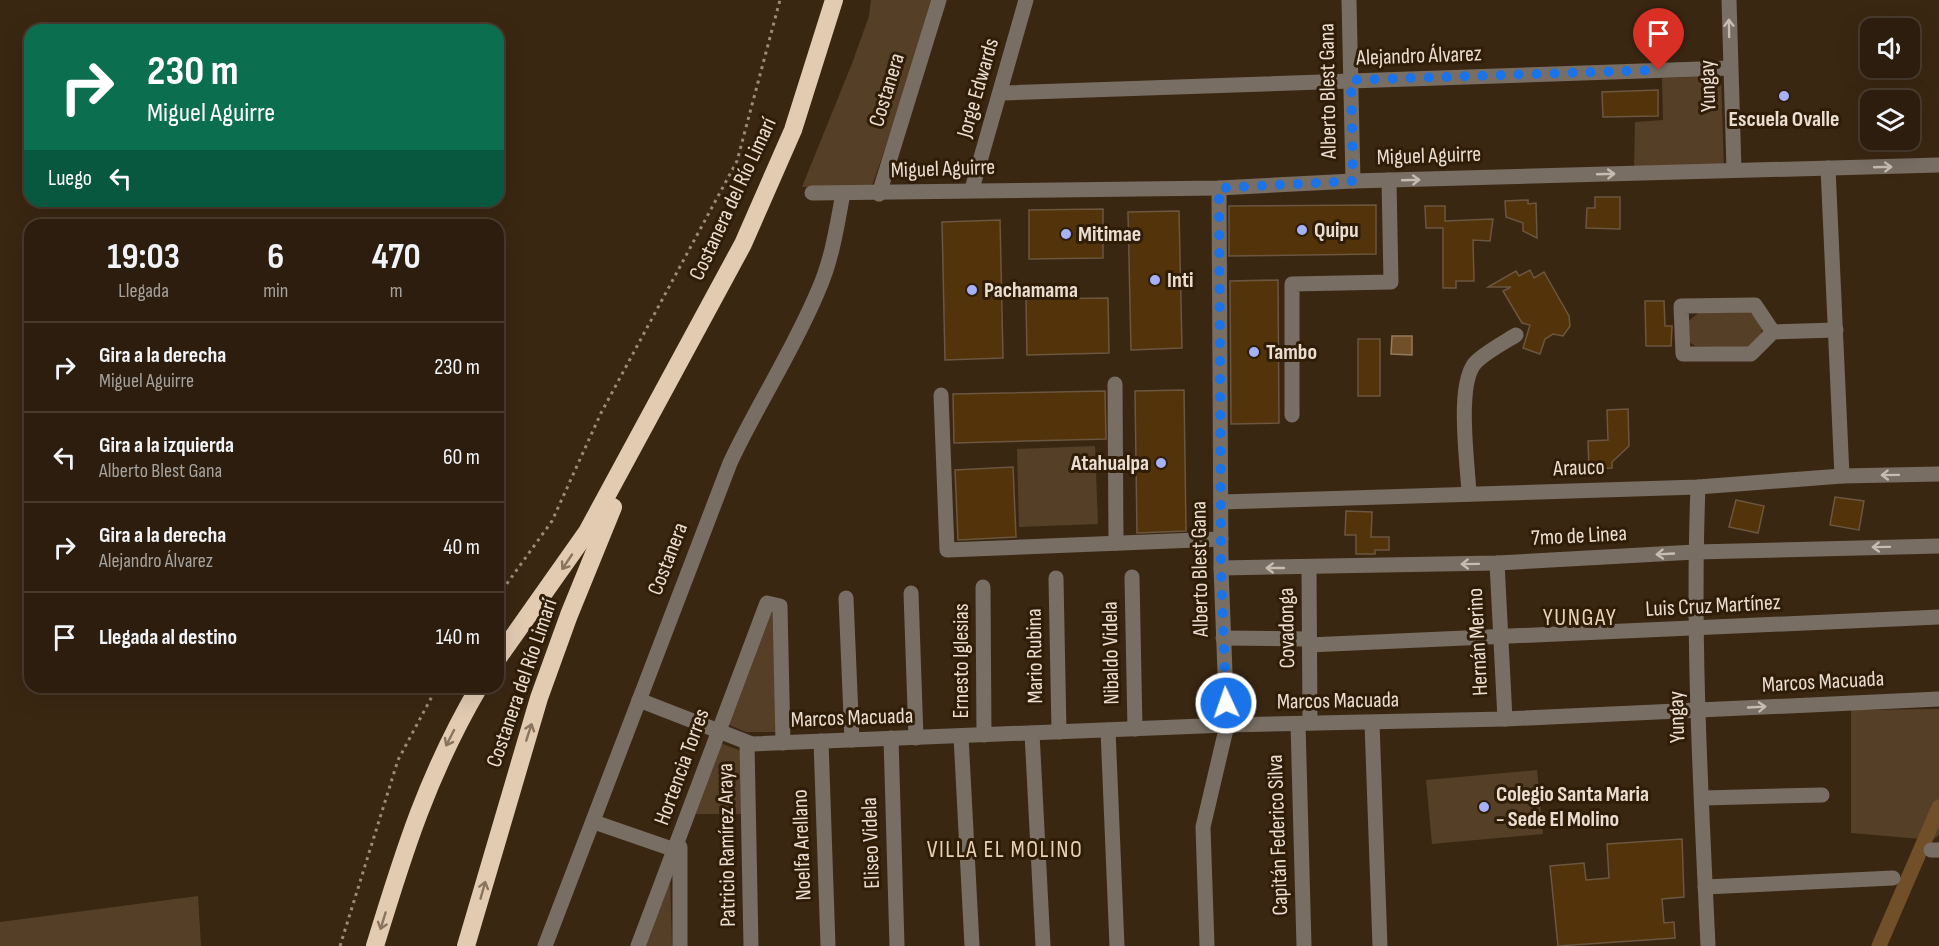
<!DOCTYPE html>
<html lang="es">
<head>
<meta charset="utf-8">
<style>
  :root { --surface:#2c1d0e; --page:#342617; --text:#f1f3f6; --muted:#a6a29e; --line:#483b2e }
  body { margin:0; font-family:"Sofia Sans Condensed",sans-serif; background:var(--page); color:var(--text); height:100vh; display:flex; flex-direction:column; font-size:22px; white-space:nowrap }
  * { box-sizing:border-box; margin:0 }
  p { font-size:20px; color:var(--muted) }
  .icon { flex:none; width:33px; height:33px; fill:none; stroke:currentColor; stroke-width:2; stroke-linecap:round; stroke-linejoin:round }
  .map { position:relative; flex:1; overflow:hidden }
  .details { position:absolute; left:24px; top:219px; width:480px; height:474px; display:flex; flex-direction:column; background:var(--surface); border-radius:18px; box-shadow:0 6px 24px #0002,0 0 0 2px var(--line) }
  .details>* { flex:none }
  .top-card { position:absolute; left:24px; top:24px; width:480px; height:183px; border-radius:18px; box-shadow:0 6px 24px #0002,0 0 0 2px var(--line); background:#0b6e4f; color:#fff; overflow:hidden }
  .buttons { position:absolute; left:1860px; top:18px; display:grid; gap:12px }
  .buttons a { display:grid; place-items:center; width:60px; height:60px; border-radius:12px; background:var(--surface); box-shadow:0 6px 24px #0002,0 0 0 2px var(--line); font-size:30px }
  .pin { position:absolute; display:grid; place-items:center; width:51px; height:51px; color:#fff; margin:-62px -26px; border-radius:50% 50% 50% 0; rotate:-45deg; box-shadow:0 0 6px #0007 }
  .pin .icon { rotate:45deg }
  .me { position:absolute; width:66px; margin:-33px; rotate:357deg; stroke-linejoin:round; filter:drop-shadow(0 0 4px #0008) }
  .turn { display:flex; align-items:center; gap:21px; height:126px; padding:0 24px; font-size:27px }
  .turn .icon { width:78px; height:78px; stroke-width:2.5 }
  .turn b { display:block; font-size:42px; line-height:51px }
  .then { display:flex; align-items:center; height:57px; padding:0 24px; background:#0003; gap:12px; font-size:22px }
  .eta { display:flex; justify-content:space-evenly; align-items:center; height:102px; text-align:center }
  .eta b { font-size:36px; font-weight:700; line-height:42px }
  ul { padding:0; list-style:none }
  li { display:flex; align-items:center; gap:18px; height:90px; padding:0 24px; border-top:2px solid var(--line) }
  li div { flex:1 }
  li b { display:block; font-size:22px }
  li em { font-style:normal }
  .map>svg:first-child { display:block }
  .green { fill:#553f27 }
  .water { fill:#714f29; stroke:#957a5b; stroke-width:1.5 }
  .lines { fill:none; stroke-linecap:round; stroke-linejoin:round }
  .canal { stroke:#714f29; stroke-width:15 }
  .building { fill:#53330a; stroke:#6b5640; stroke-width:1.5 }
  .path { stroke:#9a8b7b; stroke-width:3; stroke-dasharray:3 4.5; stroke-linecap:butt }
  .minor { stroke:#786e64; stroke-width:15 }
  .highway { stroke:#e3cbb2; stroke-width:18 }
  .oneway { stroke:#c8bcb0 }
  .oneway2 { stroke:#89745d }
  .route { stroke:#1a73e8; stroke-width:10; stroke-dasharray:0 18 }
  .poi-dot { fill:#a6b1fc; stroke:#2f1d08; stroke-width:2 }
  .labels { text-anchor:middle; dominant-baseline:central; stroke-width:6; stroke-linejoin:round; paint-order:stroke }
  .street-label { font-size:22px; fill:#eaded1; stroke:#2f1d08 }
  .poi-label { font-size:22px; font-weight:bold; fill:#eaded1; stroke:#2f1d08; text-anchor:start }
  .neighbourhood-label { font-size:24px; letter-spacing:1.5px; fill:#e9d1b8; stroke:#2f1d08 }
</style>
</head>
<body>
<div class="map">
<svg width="1939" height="946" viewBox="0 0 1939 946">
  <rect width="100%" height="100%" fill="#3a2712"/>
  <!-- green -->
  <g class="green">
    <polygon points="871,0 933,0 913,67 871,189 802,187 853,61 869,16"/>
    <polygon points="1721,76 1724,170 1634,171 1635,122 1663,120 1662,78"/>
    <polygon points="1748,310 1763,326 1760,337 1749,348 1695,346 1687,340 1685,324 1701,311"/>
    <polygon points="1095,446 1098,524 1019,527 1017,449"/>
    <polygon points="768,612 777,612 777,732 746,732 727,724"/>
    <polygon points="1939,709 1939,835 1933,840 1851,833 1851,710"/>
    <polygon points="720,743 744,752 744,814 694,814"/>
    <polygon points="1537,770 1543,834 1432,844 1426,780"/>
    <polygon points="670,874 672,946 642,946"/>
    <polygon points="198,896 201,946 0,946 0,922"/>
  </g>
  <!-- water -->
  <polygon class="water" points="1392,336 1412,336 1412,355 1391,354"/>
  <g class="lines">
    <!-- canal -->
    <polyline class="canal" points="1879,946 1939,807"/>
  </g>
  <!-- building -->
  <g class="building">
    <polygon points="1658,90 1658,116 1603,117 1602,92"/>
    <polygon points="1595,197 1620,197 1620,229 1586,228 1587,208 1595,208"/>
    <polygon points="1528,200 1528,204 1536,203 1537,238 1523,231 1523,223 1506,217 1505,201"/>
    <polygon points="1376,205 1376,254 1229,256 1229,206"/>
    <polygon points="1425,206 1445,206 1445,221 1493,219 1490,241 1473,240 1474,281 1456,281 1456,288 1443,288 1443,228 1426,228"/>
    <polygon points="1103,209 1103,258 1029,259 1029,210"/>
    <polygon points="1179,211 1182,348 1131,350 1128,212"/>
    <polygon points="1000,220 1003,358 945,360 942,222"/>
    <polygon points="1530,270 1534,278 1544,272 1569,316 1570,326 1563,336 1553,334 1545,339 1540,354 1523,348 1530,325 1522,323 1503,291 1511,287 1488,287 1516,271 1519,276"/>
    <polygon points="1278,280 1279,423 1231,424 1230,281"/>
    <polygon points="1108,298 1109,353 1027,355 1026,299"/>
    <polygon points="1645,301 1664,301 1665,326 1672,326 1671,346 1646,346"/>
    <rect x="1358" y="339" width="22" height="57"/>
    <polygon points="1184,390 1186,531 1137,533 1135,391"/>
    <polygon points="1105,391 1106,439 954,443 953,394"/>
    <polygon points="1628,409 1629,446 1612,462 1612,468 1589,469 1588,441 1608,440 1607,410"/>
    <polygon points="1013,467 1016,537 958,540 955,470"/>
    <polygon points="1835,497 1864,501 1859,530 1830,525"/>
    <polygon points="1736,500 1764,506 1758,533 1729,527"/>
    <polygon points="1346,511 1372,512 1371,537 1389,537 1389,550 1375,550 1375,554 1356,554 1356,535 1345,535"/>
    <polygon points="1682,839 1684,897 1662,899 1664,923 1674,922 1675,938 1558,946 1550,866 1584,863 1586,880 1609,878 1607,844"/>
  </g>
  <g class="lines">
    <!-- path -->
    <g class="path">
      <polyline points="498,596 552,521 601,413 737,161 780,0"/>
      <polyline points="340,946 398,760 437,687"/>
    </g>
    <!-- minor -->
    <g class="minor">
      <polyline points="1349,0 1353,181"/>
      <polyline points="1729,0 1734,170"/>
      <polyline points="1002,93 1730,68"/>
      <polyline points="1828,168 1842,476"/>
      <polyline points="972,189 1026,0"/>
      <polyline points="812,193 1219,188 1353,181 1939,165"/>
      <polyline points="879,194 939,0"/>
      <polyline points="1773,332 1755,305 1681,306 1683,354 1751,354 1773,332 1836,330"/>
      <polyline points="1115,384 1116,543"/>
      <polyline points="941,395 947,550 1221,539"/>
      <polyline points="1292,415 1292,284 1391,282 1389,180"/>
      <path d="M1698 487C1692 638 1701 794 1708 946"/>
      <path d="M1469 494C1468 465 1455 380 1477 361 1488 351 1503 343 1516 335"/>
      <polyline points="1221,502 1698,487 1842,476 1939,474"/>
      <polyline points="1497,563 1505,719"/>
      <polyline points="1221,568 1497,563 1695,552 1939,546"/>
      <polyline points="1309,568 1310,723"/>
      <polyline points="1132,577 1135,729"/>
      <polyline points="1056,578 1059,732"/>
      <polyline points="983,587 984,735"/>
      <polyline points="911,593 916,738"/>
      <polyline points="846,598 852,740"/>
      <polyline points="1223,638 1309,639"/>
      <polyline points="1309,645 1939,617"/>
      <polyline points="639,700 752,744 1227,725 1505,719 1939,699"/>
      <polyline points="1372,723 1380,946"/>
      <polyline points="1298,724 1304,946"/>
      <polyline points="1108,730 1117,946"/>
      <polyline points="1032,733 1043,946"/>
      <polyline points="961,736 972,946"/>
      <polyline points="891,738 897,946"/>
      <polyline points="821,741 828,946"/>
      <polyline points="747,743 751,946"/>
      <polyline points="1703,798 1822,795"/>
      <polyline points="594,822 675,850"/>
      <polyline points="1931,850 1939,850"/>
      <polyline points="1705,887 1893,878"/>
      <path d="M545 946 730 463C757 405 793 351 818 291 832 260 837 226 843 193"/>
      <polyline points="638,946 767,603 780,606 783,743"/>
      <polyline points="680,946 680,847"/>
      <polyline points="1207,946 1203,827 1227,725 1221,568 1219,188"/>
    </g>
    <!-- highway -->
    <g class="highway">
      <polyline points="498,658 587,532 743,244 793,130 834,0"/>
      <path d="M375 946C404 851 428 774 479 687"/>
      <polyline points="466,946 539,698 569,615 613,507"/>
    </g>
  </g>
  <!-- one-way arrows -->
  <defs><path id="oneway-shaft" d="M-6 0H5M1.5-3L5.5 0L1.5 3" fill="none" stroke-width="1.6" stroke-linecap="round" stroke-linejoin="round" transform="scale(1.5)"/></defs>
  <g class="oneway">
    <use href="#oneway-shaft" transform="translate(1729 28) rotate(-91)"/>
    <use href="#oneway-shaft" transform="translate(1883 167) rotate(-2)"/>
    <use href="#oneway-shaft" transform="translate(1606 174) rotate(-2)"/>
    <use href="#oneway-shaft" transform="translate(1411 180) rotate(-2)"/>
    <use href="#oneway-shaft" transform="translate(1890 475) rotate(179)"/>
    <use href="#oneway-shaft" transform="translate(1881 547) rotate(179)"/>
    <use href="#oneway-shaft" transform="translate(1665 554) rotate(177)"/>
    <use href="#oneway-shaft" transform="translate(1470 564) rotate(179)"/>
    <use href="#oneway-shaft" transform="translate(1275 568) rotate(-180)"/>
    <use href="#oneway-shaft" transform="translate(1757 707) rotate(-3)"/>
  </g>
  <g class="oneway2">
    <use href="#oneway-shaft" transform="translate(567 562) rotate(124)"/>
    <use href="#oneway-shaft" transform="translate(529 732) rotate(-72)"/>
    <use href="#oneway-shaft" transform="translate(450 738) rotate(117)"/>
    <use href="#oneway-shaft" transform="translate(483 890) rotate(-74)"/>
    <use href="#oneway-shaft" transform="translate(383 921) rotate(107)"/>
  </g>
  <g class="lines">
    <!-- route -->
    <polyline class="route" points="1226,703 1221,568 1219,188 1353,181 1351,80 1659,70"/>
  </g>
  <!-- markers -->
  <g class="poi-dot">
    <circle cx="1784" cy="96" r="6"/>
    <circle cx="1302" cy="230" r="6"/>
    <circle cx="1066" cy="234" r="6"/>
    <circle cx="1155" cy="280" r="6"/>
    <circle cx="972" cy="290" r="6"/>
    <circle cx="1254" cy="352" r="6"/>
    <circle cx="1161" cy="463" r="6"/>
    <circle cx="1484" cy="807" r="6"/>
  </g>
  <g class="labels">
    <!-- street labels -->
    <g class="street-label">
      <text transform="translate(1419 56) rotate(-2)">Alejandro Álvarez</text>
      <text transform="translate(1708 86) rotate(-92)">Yungay</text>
      <text transform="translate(978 88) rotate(-74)">Jorge Edwards</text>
      <text transform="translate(887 90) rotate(-73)">Costanera</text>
      <text transform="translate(1328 91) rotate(-91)">Alberto Blest Gana</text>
      <text transform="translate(1429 156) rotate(-2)">Miguel Aguirre</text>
      <text transform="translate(943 169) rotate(-2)">Miguel Aguirre</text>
      <text transform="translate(733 199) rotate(-65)">Costanera del Río Limarí</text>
      <text transform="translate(1579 468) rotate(-2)">Arauco</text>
      <text transform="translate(1579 536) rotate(-3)">7mo de Linea</text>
      <text transform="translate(668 559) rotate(-69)">Costanera</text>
      <text transform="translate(1200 569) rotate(-91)">Alberto Blest Gana</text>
      <text transform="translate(1713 606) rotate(-3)">Luis Cruz Martínez</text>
      <text transform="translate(1287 628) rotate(-91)">Covadonga</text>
      <text transform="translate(1478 642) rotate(-93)">Hernán Merino</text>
      <text transform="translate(1111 653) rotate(-91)">Nibaldo Videla</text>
      <text transform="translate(1035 656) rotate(-91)">Mario Rubina</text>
      <text transform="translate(961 661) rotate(-90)">Ernesto Iglesias</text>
      <text transform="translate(1823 682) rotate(-3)">Marcos Macuada</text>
      <text transform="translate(522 683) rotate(-71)">Costanera del Río Limarí</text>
      <text transform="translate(1338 701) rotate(-1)">Marcos Macuada</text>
      <text transform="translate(1677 717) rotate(-92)">Yungay</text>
      <text transform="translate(852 718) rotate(-2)">Marcos Macuada</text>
      <text transform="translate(682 767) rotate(-70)">Hortencia Torres</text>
      <text transform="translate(1278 835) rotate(-92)">Capitán Federico Silva</text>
      <text transform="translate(871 843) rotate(-92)">Eliseo Videla</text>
      <text transform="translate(727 845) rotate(-91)">Patricio Ramírez Araya</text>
      <text transform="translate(802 845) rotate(-92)">Noelfa Arellano</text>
    </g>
    <!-- poi labels -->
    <g class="poi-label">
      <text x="1784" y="119" text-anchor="middle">Escuela Ovalle</text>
      <text x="1314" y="230">Quipu</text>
      <text x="1078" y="234">Mitimae</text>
      <text x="1167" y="280">Inti</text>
      <text x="984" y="290">Pachamama</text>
      <text x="1266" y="352">Tambo</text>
      <text x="1149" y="463" text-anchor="end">Atahualpa</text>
      <text x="1496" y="794">Colegio Santa Maria<tspan x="1496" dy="25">- Sede El Molino</tspan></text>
    </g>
    <!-- neighbourhood labels -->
    <g class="neighbourhood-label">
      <text x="1580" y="617">YUNGAY</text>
      <text x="1005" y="849">VILLA EL MOLINO</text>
    </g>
  </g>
</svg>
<div class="buttons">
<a><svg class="icon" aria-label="sound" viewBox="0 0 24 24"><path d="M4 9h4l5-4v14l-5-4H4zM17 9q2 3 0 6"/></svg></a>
<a><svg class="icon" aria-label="layers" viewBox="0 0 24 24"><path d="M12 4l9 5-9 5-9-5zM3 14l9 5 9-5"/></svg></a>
</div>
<div class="pin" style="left:1659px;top:70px;background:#d93025"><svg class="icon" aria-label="arrive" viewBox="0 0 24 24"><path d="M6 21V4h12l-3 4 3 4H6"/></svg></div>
<svg class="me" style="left:1226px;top:703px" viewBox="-20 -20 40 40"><circle r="17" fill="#1a73e8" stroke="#fff" stroke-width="3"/><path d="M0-11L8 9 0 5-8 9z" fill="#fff"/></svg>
<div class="top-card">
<div class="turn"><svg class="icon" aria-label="right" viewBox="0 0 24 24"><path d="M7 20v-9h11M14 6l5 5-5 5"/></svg><div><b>230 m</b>Miguel Aguirre</div></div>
<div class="then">Luego<svg class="icon" aria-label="left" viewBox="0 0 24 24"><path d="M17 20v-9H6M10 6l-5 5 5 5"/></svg></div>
</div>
<section class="details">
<div class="eta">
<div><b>19:03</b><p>Llegada</p></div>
<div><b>6</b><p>min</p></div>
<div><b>470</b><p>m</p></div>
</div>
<ul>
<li><svg class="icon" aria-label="right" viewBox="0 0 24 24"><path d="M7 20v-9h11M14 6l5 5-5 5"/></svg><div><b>Gira a la derecha</b><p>Miguel Aguirre</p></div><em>230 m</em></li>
<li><svg class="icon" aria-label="left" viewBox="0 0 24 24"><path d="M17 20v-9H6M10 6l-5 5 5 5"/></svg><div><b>Gira a la izquierda</b><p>Alberto Blest Gana</p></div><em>60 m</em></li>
<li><svg class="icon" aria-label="right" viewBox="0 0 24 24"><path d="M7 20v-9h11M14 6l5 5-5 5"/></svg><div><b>Gira a la derecha</b><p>Alejandro Álvarez</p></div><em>40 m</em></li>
<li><svg class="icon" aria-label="arrive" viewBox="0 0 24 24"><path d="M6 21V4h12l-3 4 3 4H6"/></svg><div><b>Llegada al destino</b></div><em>140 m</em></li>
</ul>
</section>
</div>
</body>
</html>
